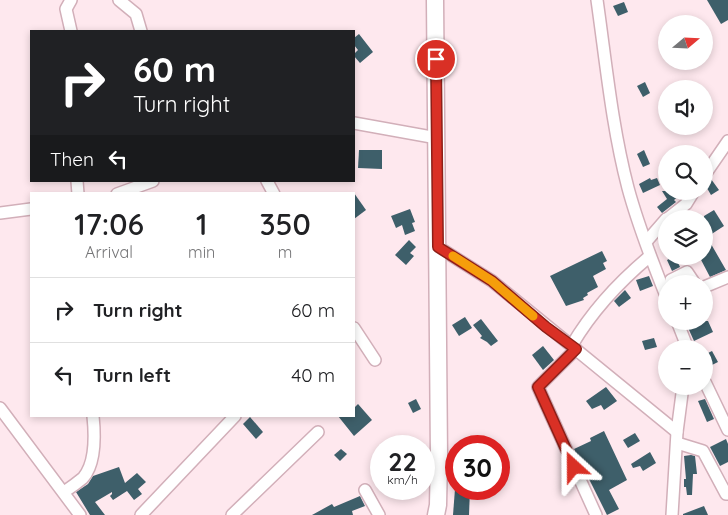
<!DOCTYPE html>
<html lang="en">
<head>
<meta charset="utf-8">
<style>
  :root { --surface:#fff; --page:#f2f2f2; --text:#202124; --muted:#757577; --line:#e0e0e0 }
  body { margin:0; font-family:Quicksand,sans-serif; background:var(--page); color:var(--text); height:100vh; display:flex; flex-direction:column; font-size:19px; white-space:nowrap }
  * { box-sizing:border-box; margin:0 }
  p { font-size:16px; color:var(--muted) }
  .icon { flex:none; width:28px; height:28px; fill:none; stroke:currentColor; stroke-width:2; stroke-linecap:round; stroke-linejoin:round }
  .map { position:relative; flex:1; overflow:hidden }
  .drawer { position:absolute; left:30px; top:192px; width:325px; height:225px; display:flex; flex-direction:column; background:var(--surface); border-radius:0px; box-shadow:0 2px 8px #0003 }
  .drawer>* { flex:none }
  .hud { position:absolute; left:30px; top:30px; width:325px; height:152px; border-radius:0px; box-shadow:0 2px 8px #0003; background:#202124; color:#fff; overflow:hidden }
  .needle { width:32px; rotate:71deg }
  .fabs { position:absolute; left:658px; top:15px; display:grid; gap:10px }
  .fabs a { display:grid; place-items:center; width:55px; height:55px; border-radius:50%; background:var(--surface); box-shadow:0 2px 8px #0003; font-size:25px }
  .speed { position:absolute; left:370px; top:435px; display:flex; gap:10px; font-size:25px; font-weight:700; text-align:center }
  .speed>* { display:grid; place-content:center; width:65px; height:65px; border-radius:50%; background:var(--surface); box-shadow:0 2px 8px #0003; line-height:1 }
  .speed small { font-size:12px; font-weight:400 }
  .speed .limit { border:8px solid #d22; background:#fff; color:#111 }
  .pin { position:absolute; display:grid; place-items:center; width:42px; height:42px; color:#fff; margin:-21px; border:2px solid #fff; border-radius:50%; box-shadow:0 1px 5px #0007 }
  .me { position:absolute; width:55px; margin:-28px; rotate:336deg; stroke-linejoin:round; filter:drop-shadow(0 0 4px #0008) }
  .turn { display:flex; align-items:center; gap:18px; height:105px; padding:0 20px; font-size:22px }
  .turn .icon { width:65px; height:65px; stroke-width:2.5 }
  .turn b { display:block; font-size:35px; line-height:42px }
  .then { display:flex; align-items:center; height:48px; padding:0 20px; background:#0003; gap:10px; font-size:19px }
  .eta { display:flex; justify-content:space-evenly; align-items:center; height:85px; text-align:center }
  .eta b { font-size:30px; font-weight:600; line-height:35px }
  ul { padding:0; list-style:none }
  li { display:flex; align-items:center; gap:15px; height:65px; padding:0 20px; border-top:1px solid var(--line) }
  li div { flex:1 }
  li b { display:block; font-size:19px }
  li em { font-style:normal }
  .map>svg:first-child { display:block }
  .building { fill:#3e5f6a }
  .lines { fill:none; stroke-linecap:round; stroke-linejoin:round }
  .street-casing { stroke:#d2afb9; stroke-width:14 }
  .secondary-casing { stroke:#d2afb9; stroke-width:19 }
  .street { stroke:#fff; stroke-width:11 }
  .secondary { stroke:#fff; stroke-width:16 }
  .route-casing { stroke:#8d1f18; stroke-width:12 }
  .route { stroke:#d93025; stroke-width:9 }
  .slow { stroke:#f59e0b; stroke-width:9 }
</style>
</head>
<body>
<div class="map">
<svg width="728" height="515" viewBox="0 0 728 515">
  <rect width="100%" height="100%" fill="#fee8ee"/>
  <!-- building -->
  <g class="building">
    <polygon points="707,0 728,0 728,20 721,24"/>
    <polygon points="624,2 628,12 618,16 613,6"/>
    <polygon points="359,34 373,52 360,63 354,56 354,54 358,50 354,45 354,38"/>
    <polygon points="645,82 650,93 643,97 637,86"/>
    <polygon points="359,150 382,150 382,169 358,168"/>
    <polygon points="644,150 650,164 643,167 637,154"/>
    <polygon points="650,178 651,180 657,178 660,185 643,193 639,184"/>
    <polygon points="711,179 719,190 711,195 704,183 708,182"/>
    <polygon points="662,191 685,191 674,200 676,202 662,213 657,207 667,199"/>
    <polygon points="354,193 366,210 354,219"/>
    <polygon points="410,209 415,222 412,223 415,231 405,235 402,225 396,228 391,216"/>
    <polygon points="714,210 724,226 707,237 726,270 710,277 699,256 704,256 704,216"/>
    <polygon points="409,240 416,247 410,253 414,256 406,265 395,255"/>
    <polygon points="602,251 607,261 603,263 606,269 593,276 598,287 587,293 588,295 583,298 584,300 566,306 550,276"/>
    <polygon points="675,256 680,267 672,271 667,260"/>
    <polygon points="649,276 653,286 640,291 636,280"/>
    <polygon points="625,290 631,298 619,307 614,301"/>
    <polygon points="465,317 472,328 459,336 452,325"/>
    <polygon points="481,319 498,341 491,346 487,342 480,338 482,336 473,325"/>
    <polygon points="685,321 708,321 713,332 694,341"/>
    <polygon points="654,338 657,347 645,350 642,341"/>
    <polygon points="543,346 554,360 543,370 532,355"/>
    <polygon points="712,351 718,362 706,368 704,363 704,355"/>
    <polygon points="606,387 617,401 604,410 601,405 592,409 586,401"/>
    <polygon points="416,399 421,409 413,413 408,403"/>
    <polygon points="705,399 714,419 707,422 698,401"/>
    <polygon points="358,404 372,420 354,436 338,416 354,416 354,408"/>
    <polygon points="250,417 263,432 256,439 243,424"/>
    <polygon points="604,431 627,480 609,490 619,509 607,515 574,449 591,441 590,438"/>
    <polygon points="635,433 640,441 628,448 623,440"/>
    <polygon points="726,439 728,444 728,462 720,466 710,447"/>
    <polygon points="341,449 347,454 340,461 334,455"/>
    <polygon points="650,452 656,463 643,471 640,466 633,468 631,464"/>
    <polygon points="691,455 695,456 697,474 693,474 692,495 687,495 686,487 684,487 684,479 686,479 684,456"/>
    <polygon points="119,467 125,483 137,473 146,482 138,489 142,494 134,500 127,491 113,500 110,496 112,494 112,492 95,502 105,515 90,515 76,492 88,484 93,476"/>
    <polygon points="455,489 470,489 469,515 453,515"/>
    <polygon points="360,496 365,506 352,511 353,515 312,515 332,504 334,507"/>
    <polygon points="704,506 708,515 683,515 683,514"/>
  </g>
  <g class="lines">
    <defs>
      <g id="street">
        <polyline points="71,0 66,9 71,31"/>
        <polyline points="119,0 136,14 141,31"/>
        <path d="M597 0C606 63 612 127 628 188 638 225 652 261 666 296"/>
        <polyline points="354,123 437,138"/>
        <polyline points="704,176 728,141"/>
        <polyline points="77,181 78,194"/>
        <polyline points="267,181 274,194"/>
        <polyline points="117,194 153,181"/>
        <polyline points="0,213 31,209"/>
        <polyline points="667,219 686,204 694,191"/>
        <polyline points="646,242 666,219"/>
        <polyline points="438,247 492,281 677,432"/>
        <polyline points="671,284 671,280 687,272 695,284"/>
        <polyline points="704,287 728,277"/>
        <polyline points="677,321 688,349"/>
        <polyline points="354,328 375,360"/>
        <path d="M572 345C592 311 620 281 650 256"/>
        <polyline points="576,349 538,387 596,515"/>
        <polyline points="704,380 728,430"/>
        <polyline points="0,408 80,515"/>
        <polyline points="677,443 703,451 726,494 728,494"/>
        <polyline points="365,490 379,515"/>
        <path d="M64 492C70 488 77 483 83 478 96 463 95 435 93 416"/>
        <polyline points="141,515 235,416"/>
        <polyline points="232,515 318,432"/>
        <polyline points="672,515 677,432 683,386"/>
      </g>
      <polyline id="secondary" points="435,0 439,457 438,505 436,515"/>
    </defs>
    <!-- street casing -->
    <use href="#street" class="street-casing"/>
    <!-- secondary casing -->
    <use href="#secondary" class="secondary-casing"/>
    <!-- street -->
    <use href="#street" class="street"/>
    <!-- secondary -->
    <use href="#secondary" class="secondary"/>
  </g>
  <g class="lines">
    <defs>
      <polyline id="route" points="436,59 438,247 492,281 546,327 576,349 538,387 574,467"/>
    </defs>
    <!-- route casing -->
    <use href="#route" class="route-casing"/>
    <!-- route -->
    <use href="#route" class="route"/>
    <!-- slow -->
    <polyline class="slow" points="453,256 492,281 533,316"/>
  </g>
</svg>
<div class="fabs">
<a><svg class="needle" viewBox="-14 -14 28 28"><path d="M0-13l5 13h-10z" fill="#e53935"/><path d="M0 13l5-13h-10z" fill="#757577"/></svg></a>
<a><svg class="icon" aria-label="sound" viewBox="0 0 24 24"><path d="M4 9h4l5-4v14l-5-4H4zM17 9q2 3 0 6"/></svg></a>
<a><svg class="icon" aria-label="search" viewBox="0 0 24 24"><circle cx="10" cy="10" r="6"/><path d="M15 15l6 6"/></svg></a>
<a><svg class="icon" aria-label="layers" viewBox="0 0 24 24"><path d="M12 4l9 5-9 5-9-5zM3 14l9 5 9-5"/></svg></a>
<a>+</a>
<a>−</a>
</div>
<div class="speed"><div>22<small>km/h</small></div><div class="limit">30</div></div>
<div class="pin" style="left:436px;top:59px;background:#d93025"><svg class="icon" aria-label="arrive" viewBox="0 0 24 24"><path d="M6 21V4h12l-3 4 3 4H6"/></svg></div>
<svg class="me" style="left:574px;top:467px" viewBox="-20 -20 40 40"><path d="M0-17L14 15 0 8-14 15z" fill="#d93025" stroke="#fff" stroke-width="4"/></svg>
<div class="hud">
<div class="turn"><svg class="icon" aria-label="right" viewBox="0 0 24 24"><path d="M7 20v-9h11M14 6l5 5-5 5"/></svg><div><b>60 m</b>Turn right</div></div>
<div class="then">Then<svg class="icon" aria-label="left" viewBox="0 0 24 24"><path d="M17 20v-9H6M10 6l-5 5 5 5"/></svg></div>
</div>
<section class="drawer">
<div class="eta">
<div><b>17:06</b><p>Arrival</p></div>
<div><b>1</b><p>min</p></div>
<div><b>350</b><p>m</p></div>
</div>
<ul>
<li><svg class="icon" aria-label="right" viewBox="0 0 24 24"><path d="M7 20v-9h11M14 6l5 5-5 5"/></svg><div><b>Turn right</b></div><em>60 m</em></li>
<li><svg class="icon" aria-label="left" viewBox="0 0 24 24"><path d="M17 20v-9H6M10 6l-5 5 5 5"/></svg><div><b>Turn left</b></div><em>40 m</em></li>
</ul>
</section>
</div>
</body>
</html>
